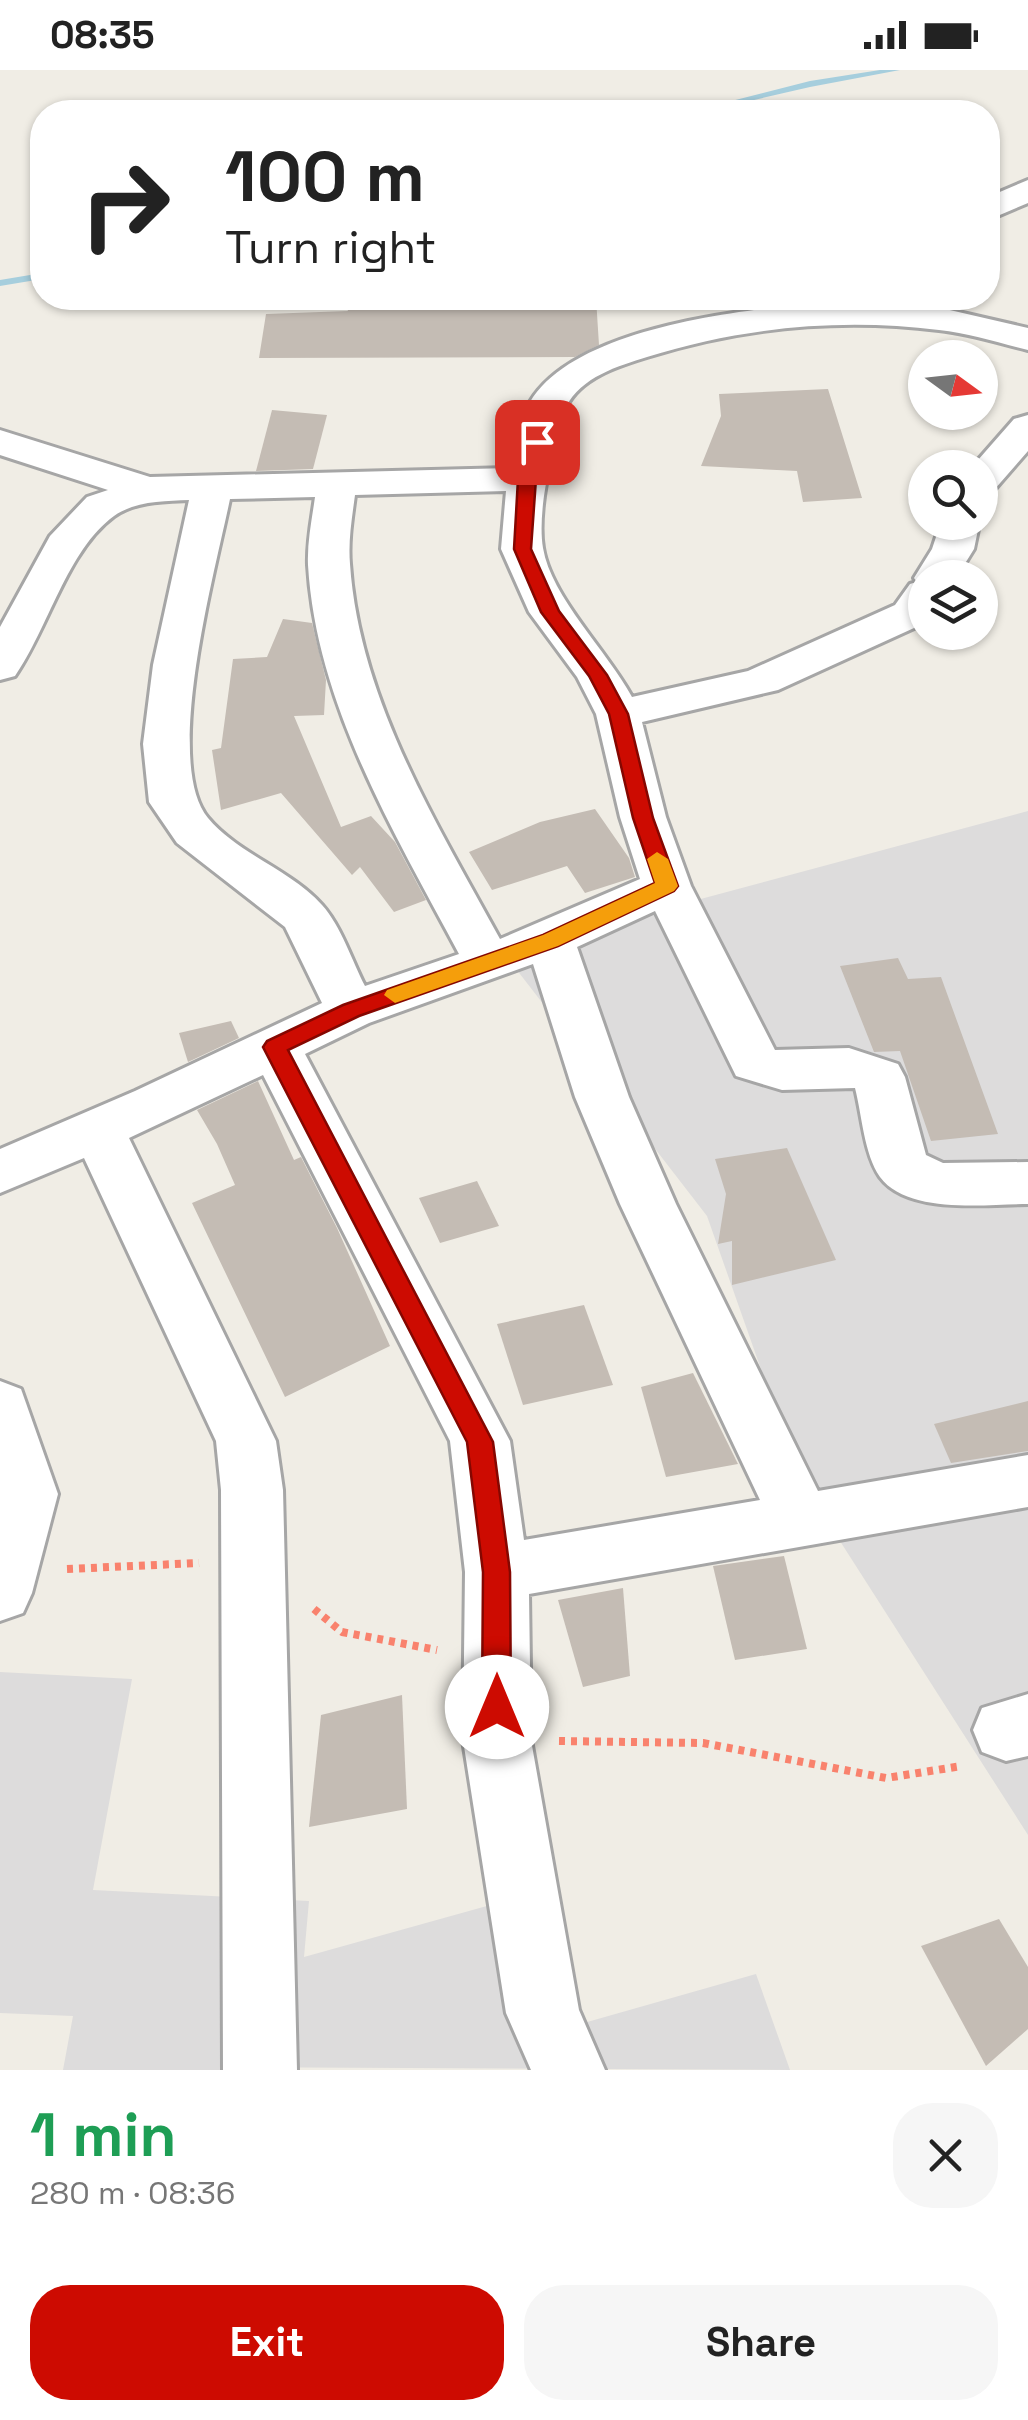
<!DOCTYPE html>
<html lang="en">
<head>
<meta charset="utf-8">
<style>
  :root { --surface:#fff; --page:#f6f6f6; --text:#222; --muted:#767676; --accent:#cd0b01 }
  body { margin:0; font-family:"Space Grotesk",sans-serif; background:var(--page); color:var(--text); height:100vh; display:flex; flex-direction:column; font-size:38px; white-space:nowrap }
  * { box-sizing:border-box; margin:0 }
  p { font-size:32px; color:var(--muted) }
  .icon { flex:none; width:55px; height:55px; fill:none; stroke:currentColor; stroke-width:2; stroke-linecap:round; stroke-linejoin:round }
  .map { position:relative; height:2000px; overflow:hidden }
  .panel { display:flex; flex-direction:column; background:var(--surface); flex:1 }
  .panel>* { flex:none }
  .banner { position:absolute; left:30px; top:30px; width:970px; height:210px; border-radius:40px; box-shadow:0 2px 8px #0004; background:#fff; color:var(--text); overflow:hidden }
  .needle { width:65px; rotate:105deg }
  .tools { position:absolute; left:908px; top:270px; display:grid; gap:20px }
  .tools a { display:grid; place-items:center; width:90px; height:90px; border-radius:50%; background:var(--surface); box-shadow:0 2px 8px #0004; font-size:50px }
  .pin { position:absolute; display:grid; place-items:center; width:85px; height:85px; color:#fff; margin:-42px; border-radius:20px; box-shadow:0 5px 15px #0006 }
  .me { position:absolute; width:110px; margin:-55px; rotate:0deg; stroke-linejoin:round; filter:drop-shadow(0 0 8px #0008) }
  .turn { display:flex; align-items:center; gap:35px; height:210px; padding:0 30px; font-size:45px }
  .turn .icon { width:130px; height:130px; stroke-width:2.5 }
  .turn b { display:block; font-size:70px; line-height:85px }
  .round { display:grid; place-items:center; flex:none; width:105px; height:105px; border-radius:40px; background:var(--page) }
  .overview { display:flex; align-items:center; justify-content:space-between; height:170px; padding:0 30px }
  h1 { font-size:60px; font-weight:800; line-height:75px; color:#1e9e55 }
  .cta { display:flex; gap:20px; margin-top:auto; padding:20px 30px }
  .cta a { flex:1; height:115px; border-radius:40px; background:var(--accent); color:#fff; font-size:40px; font-weight:800; line-height:115px; text-align:center }
  .cta a+a { background:var(--page); color:var(--text) }
  .status { display:flex; justify-content:space-between; align-items:center; height:70px; padding:0 50px; background:var(--surface); direction:ltr }
  .status svg { height:28px; fill:currentColor }
  .map>svg:first-child { display:block }
  .residential { fill:#dddcdc }
  .lines { fill:none; stroke-linecap:round; stroke-linejoin:round }
  .stream { fill:#a6cedd; fill-rule:evenodd }
  .building { fill:#c4bcb4 }
  .street-casing { stroke:#a6a6a6; stroke-width:6 }
  .path { stroke:#f9826d; stroke-width:8; stroke-dasharray:6 6; stroke-linecap:butt }
  .street { fill:#fff; fill-rule:evenodd }
  .route { fill:#cd0b01; stroke:#850701; stroke-width:2.5 }
  .slow { fill:#f59e0b }
</style>
</head>
<body>
<div class="status"><b>08:35</b><svg viewBox="0 0 49 12"><path d="M0 12V9h3v3zM5 12V6h3v6zM10 12V3h3v9zM15 12V0h3v12zM26 1h20v11H26zM47 4h2v5h-2z"/></svg></div>
<div class="map">
<svg width="1028" height="2000" viewBox="0 0 1028 2000">
  <rect width="100%" height="100%" fill="#f0ede5"/>
  <!-- residential -->
  <g class="residential">
    <polygon points="1028,741 1028,1765 799,1407 707,1146 503,882"/>
    <polygon points="0,1602 132,1609 93,1820 309,1831 304,1887 494,1834 531,1968 756,1904 790,2000 224,1997 222,2000 63,2000 73,1946 0,1943"/>
  </g>
  <g class="lines">
    <!-- stream -->
    <g class="stream">
      <polygon points="880,0 900,0 810,17 702,42 688,42 810,11"/>
      <polygon points="42,203 42,209 0,216 0,210"/>
    </g>
  </g>
  <!-- building -->
  <g class="building">
    <polygon points="343,228 596,228 599,275 575,287 259,288 266,244 348,241"/>
    <polygon points="828,319 862,428 803,432 797,401 701,396 721,346 719,324"/>
    <polygon points="272,340 327,345 313,399 256,401"/>
    <polygon points="283,549 312,553 326,610 324,645 294,646 341,757 371,746 395,772 426,830 394,842 360,797 352,805 281,723 221,740 212,680 221,678 233,589 267,587"/>
    <polygon points="595,739 629,788 635,807 585,823 567,796 492,820 469,782 540,752"/>
    <polygon points="898,888 908,909 941,907 998,1064 931,1071 900,981 874,982 840,896"/>
    <polygon points="231,951 239,968 188,992 179,963"/>
    <polygon points="258,1011 294,1090 301,1087 337,1158 390,1276 285,1327 192,1133 235,1115 217,1074 197,1040"/>
    <polygon points="787,1078 836,1190 732,1215 732,1171 718,1174 726,1124 715,1089"/>
    <polygon points="477,1111 499,1156 440,1173 419,1128"/>
    <polygon points="584,1235 613,1315 523,1335 497,1254"/>
    <polygon points="693,1303 738,1394 666,1407 641,1317"/>
    <polygon points="1028,1331 1028,1381 951,1393 934,1354"/>
    <polygon points="784,1486 807,1579 735,1590 713,1496"/>
    <polygon points="623,1518 630,1606 583,1617 558,1530"/>
    <polygon points="402,1625 407,1739 309,1757 321,1645"/>
    <polygon points="999,1849 1028,1897 1028,1959 986,1996 921,1876"/>
  </g>
  <g class="lines">
    <defs>
      <g id="street">
        <polygon points="1028,110 1028,133 988,150 988,127"/>
        <path d="M834 232 941 238 1028 258V280C999 273 969 263 939 260 841 248 742 257 647 287 618 296 581 307 566 337 557 353 555 378 550 396 544 418 539 455 543 478 551 527 608 582 632 627L748 601 895 535 910 514 917 512 914 508 932 479 941 452 980 450 974 479 956 508H925V553L778 620 642 652 666 747 691 816 775 980 849 978 898 994 905 1007 926 1085 943 1093 1028 1092V1134C987 1134 908 1145 880 1107 864 1084 862 1045 855 1018L782 1020 736 1006 655 841 577 877 629 1027 676 1134 818 1421 1028 1385V1437L529 1524 531 1670 579 1940 605 2000H531L506 1943 463 1670 465 1502 450 1371 263 1005 129 1068 276 1371 283 1420 297 2000H223L221 1420 216 1371 84 1088 0 1123V1079L135 1021 322 933 285 857 177 773 149 732 143 674 153 595 189 430C164 431 135 431 114 446 67 480 48 559 15 606L0 610V557L50 466 87 427 108 420 0 385V360L150 407 510 398C516 377 519 350 530 332 576 255 752 238 834 232ZM506 421 501 479 529 542 577 607 596 644 620 747 640 809 500 869C437 754 359 629 350 494 348 471 352 448 355 425ZM315 427C312 449 307 472 308 495 316 634 395 764 459 884L365 916C352 891 341 856 322 835 291 800 238 784 208 748 162 693 216 498 230 429ZM533 894 575 1027 620 1134 760 1430 524 1470 510 1371 305 984 369 953Z"/>
        <polygon points="1028,345 1028,381 994,420 980,424 980,398 971,398 1014,349"/>
        <polygon points="0,1311 21,1319 58,1424 32,1523 23,1543 0,1551"/>
        <polygon points="1028,1624 1028,1686 1006,1691 982,1682 973,1660 982,1638"/>
      </g>
    </defs>
    <!-- street casing -->
    <use href="#street" class="street-casing"/>
    <!-- path -->
    <g class="path">
      <polyline points="67,1499 199,1493"/>
      <polyline points="314,1539 342,1562 437,1580"/>
      <polyline points="559,1671 703,1673 886,1708 962,1696"/>
    </g>
    <!-- street -->
    <use href="#street" class="street"/>
  </g>
  <!-- route -->
  <polygon class="route" points="531,368 545,372 536,409 531,479 559,541 607,605 628,644 653,748 678,816 674,821 558,876 359,946 288,980 493,1372 510,1502 511,1637 507,1646 497,1650 487,1646 482,1637 483,1502 467,1372 263,977 267,971 343,935 543,865 655,813 633,748 609,644 589,606 541,542 514,479 518,409"/>
  <!-- slow -->
  <polygon class="slow" points="657,782 668,789 678,816 674,821 558,876 395,933 384,925 387,920 543,865 655,813 647,789"/>
</svg>
<div class="tools">
<a><svg class="needle" viewBox="-14 -14 28 28"><path d="M0-13l5 13h-10z" fill="#e53935"/><path d="M0 13l5-13h-10z" fill="#767676"/></svg></a>
<a><svg class="icon" aria-label="search" viewBox="0 0 24 24"><circle cx="10" cy="10" r="6"/><path d="M15 15l6 6"/></svg></a>
<a><svg class="icon" aria-label="layers" viewBox="0 0 24 24"><path d="M12 4l9 5-9 5-9-5zM3 14l9 5 9-5"/></svg></a>
</div>
<div class="pin" style="left:537px;top:372px;background:#d93025"><svg class="icon" aria-label="arrive" viewBox="0 0 24 24"><path d="M6 21V4h12l-3 4 3 4H6"/></svg></div>
<svg class="me" style="left:497px;top:1637px" viewBox="-20 -20 40 40"><circle r="19" fill="#fff"/><path d="M0-13L10 11 0 6-10 11z" fill="#cd0b01"/></svg>
<div class="banner">
<div class="turn"><svg class="icon" aria-label="right" viewBox="0 0 24 24"><path d="M7 20v-9h11M14 6l5 5-5 5"/></svg><div><b>100 m</b>Turn right</div></div>
</div>
</div>
<section class="panel">
<div class="overview"><div><h1>1 min</h1><p>280 m · 08:36</p></div><a class="round"><svg class="icon" aria-label="close" viewBox="0 0 24 24"><path d="M6 6l12 12M18 6L6 18"/></svg></a></div>
<div class="cta"><a>Exit</a><a>Share</a></div>
</section>
</body>
</html>
